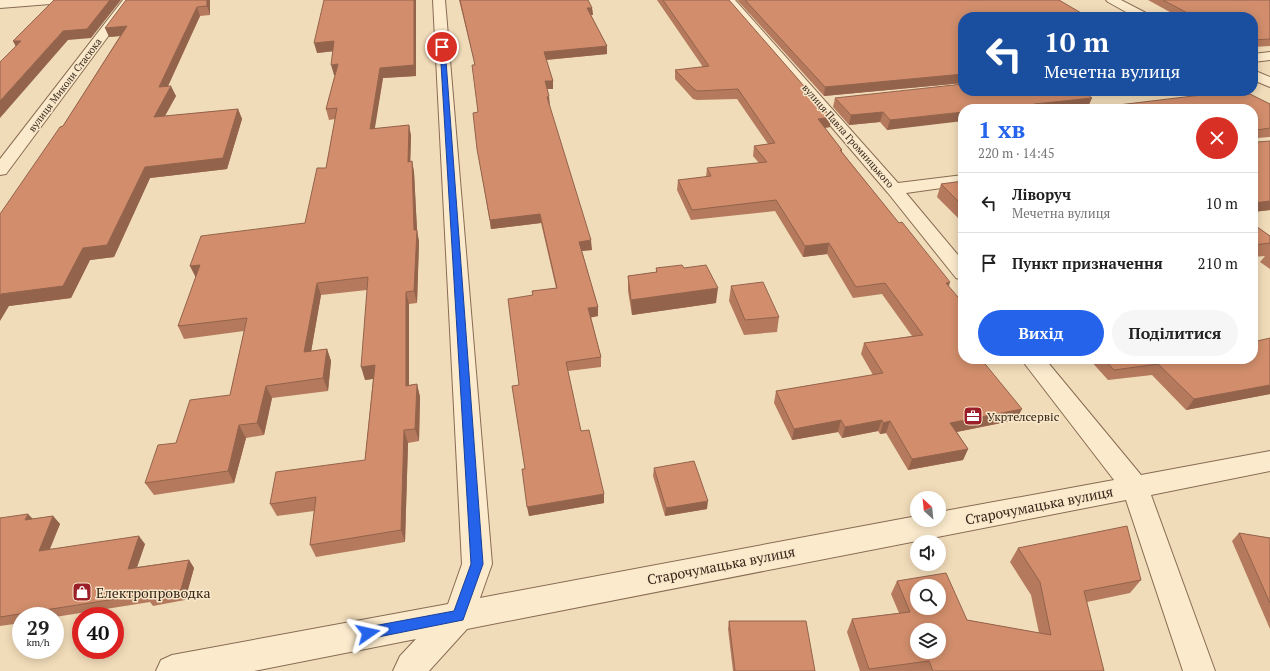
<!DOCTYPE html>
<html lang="uk">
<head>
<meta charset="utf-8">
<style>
  :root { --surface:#fff; --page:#f6f6f6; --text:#222; --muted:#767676; --line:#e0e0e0; --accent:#2563eb }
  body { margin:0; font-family:"PT Serif",serif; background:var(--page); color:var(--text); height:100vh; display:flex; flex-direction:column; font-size:15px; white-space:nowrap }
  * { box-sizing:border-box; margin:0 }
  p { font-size:13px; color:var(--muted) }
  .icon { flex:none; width:22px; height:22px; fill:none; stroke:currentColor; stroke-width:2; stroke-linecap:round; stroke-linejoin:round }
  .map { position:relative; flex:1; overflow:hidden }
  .details { position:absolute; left:958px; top:104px; width:300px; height:260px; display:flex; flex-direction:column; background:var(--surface); border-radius:16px; box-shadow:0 2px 10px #0003 }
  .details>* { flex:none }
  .hud { position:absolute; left:958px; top:12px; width:300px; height:84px; border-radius:16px; box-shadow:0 2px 10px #0003; background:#1a4fa0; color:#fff; overflow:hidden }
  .needle { width:26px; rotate:333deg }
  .fabs { position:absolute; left:910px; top:491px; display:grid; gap:8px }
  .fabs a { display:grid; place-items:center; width:36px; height:36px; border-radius:50%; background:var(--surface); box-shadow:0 2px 10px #0003; font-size:20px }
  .speed { position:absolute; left:12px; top:607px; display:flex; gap:8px; font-size:20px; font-weight:700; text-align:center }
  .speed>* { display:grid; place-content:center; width:52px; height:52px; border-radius:50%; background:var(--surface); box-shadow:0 2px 10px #0003; line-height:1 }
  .speed small { font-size:10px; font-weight:400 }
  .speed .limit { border:6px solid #d22; background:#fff; color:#111 }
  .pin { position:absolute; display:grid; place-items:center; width:34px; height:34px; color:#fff; margin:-17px; border:2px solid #fff; border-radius:50%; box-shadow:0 1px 4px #0007 }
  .me { position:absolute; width:44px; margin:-22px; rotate:79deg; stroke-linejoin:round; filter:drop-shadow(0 0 3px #0008) }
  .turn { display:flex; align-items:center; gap:14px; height:84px; padding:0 20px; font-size:18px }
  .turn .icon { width:52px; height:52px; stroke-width:2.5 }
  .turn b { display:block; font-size:28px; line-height:34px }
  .round { display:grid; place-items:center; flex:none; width:42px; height:42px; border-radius:21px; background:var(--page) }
  .overview { display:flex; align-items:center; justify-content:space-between; height:68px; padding:0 20px }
  h1 { font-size:24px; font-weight:600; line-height:30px; color:var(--accent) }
  .action { display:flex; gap:8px; margin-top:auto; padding:8px 20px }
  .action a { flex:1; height:46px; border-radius:24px; background:var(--accent); color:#fff; font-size:16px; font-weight:600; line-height:46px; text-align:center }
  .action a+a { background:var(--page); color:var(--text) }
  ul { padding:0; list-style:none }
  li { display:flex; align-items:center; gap:12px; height:60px; padding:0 20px; border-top:1px solid var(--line) }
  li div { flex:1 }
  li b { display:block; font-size:15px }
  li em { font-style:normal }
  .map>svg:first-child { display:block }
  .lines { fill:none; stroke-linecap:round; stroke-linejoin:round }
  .minor-casing { stroke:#886b53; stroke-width:2 }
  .minor { fill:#fbeacc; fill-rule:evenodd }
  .wall { fill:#b57a5d }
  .shaded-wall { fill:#93634c }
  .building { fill:#d28e6c; stroke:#93634c; fill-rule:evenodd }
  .route { fill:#2563eb; stroke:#184099 }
  .labels { text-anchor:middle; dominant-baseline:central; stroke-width:3; stroke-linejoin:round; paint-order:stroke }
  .far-street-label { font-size:10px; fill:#352519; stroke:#f8e7c9 }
  .poi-label { font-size:12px; fill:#352519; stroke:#f8e7c9; text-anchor:start }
  .near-street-label { font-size:14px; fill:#352519; stroke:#f8e7c9 }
  .near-poi-label { font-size:14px; fill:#352519; stroke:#f8e7c9; text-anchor:start }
</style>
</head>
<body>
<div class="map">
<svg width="1270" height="671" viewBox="0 0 1270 671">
  <rect width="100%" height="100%" fill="#f1dcb9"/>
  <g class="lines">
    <defs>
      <g id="minor">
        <polygon points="0,0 69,0 67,2 63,3 0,8"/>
        <polygon points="123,0 135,0 6,174 0,175 0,159"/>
        <polygon points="433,0 445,0 492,564 480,598 917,516 917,520 939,520 939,512 1114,480 1021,359 1045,359 1141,475 1270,451 1270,471 1151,495 1215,671 1183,671 1126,500 467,629 429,671 393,671 400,656 416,639 254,671 156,671 161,660 172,655 448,604 462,564"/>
        <polygon points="723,0 735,0 898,183 963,175 963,185 906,193 963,261 963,280 956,278 888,193"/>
        <polygon points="1106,0 1121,0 1148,14 1150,17 1135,17 1108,2"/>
        <polygon points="1270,52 1270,60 1253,62 1253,54"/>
        <polygon points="1253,70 1270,77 1270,87 1253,80"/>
      </g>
    </defs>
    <!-- minor casing -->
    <use href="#minor" class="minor-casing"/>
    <!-- minor -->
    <use href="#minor" class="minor"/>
  </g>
  <!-- wall -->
  <g class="wall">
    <polygon points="210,0 210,15 200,16 168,86 176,96 165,116 238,109 242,119 227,169 150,178 114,257 90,260 71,298 9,306 63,126 120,36 109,37"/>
    <polygon points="324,0 416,0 416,76 383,78 374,129 409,125 411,136 410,161 412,161 414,172 417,230 419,242 417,303 409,304 409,385 417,384 420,397 419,441 408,443 405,542 316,557 310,545 314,511 277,516 270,504 365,460 373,379 365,380 367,290 321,295 311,351 327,349 331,361 328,391 272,398 264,435 246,438 234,483 154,495 145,483 176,443 230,395 244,331 184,339 178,326 196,277 190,266 305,223 326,168 335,119 329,120 326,109 335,75 334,75 333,51 317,53"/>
    <polygon points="459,0 588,0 592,8 593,15 591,15 607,46 607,54 546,60 553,81 553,89 547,89 549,105 592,250 582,251 598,307 598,316 591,317 601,357 601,367 568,371 581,431 604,494 604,503 529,516 519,385 533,295 532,291 556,288 541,223 491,229 479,158 478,112 475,65"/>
    <polygon points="657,0 729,0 830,127 825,128 842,150 842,152 949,286 963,359 997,359 996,361 984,363 1016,420 957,432 968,449 963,460 908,470 886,433 880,434 878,431 842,438 838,432 792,440 774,403 776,391 873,375 861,354 864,343 912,336 882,294 853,298 827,254 803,257 775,211 691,220 677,190 678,180 706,177 707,168 759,163 753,156 754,146 768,144 737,99 697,100 693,99 675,79 675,70 703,67"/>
    <polygon points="737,0 1059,0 963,17 963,83 824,96"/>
    <polygon points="1148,0 1270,0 1270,46 1253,47 1253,17 1179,17"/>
    <polygon points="1247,94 1270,104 1270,137 1257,138 1257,142 1270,141 1270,210 1253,212 1253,109 1116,109 1118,105"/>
    <polygon points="835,98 1088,107 1071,109 963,109 887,130 880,122 849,125 833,107"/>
    <polygon points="963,181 963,223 937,197 941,184"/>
    <polygon points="1253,224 1270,236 1270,269 1260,262 1265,256 1253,257"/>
    <polygon points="656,268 684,268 716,303 632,315 628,291 628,276 656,272"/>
    <polygon points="731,286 779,317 777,332 744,335 729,301"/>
    <polygon points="1270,338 1270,394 1186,410 1152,375 1108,380 1089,359 1253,359"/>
    <polygon points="654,468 707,509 665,516 653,476"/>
    <polygon points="53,516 60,524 49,549 145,544 137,567 189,560 194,568 185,600 153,606 150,602 55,617 55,616 21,616 21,623 0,626 0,518 33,519"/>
    <polygon points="1239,533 1270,538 1270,629 1232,541"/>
    <polygon points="1018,548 1141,580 1130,593 1087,602 1104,671 860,671 847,632 852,619 899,613 891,594 897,581 967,620 1039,633 1031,595 1010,562"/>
    <polygon points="729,621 815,671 733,671 728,629"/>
  </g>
  <!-- shaded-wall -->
  <g class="shaded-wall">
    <polygon points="110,0 121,0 91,38 68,40 0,118 0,101 63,31"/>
    <polygon points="207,0 210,0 210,15 207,6"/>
    <polygon points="414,0 416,0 416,76 383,78 373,140 370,129 380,68"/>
    <polygon points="197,7 200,16 163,97 159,87"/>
    <polygon points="587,8 592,8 593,15 587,15"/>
    <polygon points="127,26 131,35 109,37 105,28"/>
    <polygon points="13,41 21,41 18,51"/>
    <polygon points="334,41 336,51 317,53 314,43"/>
    <polygon points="607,46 607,54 544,60 544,52"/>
    <polygon points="338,64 341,75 334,75 331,65"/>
    <polygon points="963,74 963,83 824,96 825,87"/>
    <polygon points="545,81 553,81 553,89 546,89"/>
    <polygon points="171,86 176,96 158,128 154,117"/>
    <polygon points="549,96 550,105 548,105 547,97"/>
    <polygon points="1092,98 1088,107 1071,109 1032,109 1034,104"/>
    <polygon points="238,109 242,119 227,169 150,178 114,257 90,260 71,298 9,306 0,321 0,295 1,294 83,248 145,167"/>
    <polygon points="883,112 880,122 849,125 851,115"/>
    <polygon points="963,112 963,121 887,130 890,120"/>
    <polygon points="831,117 830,127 816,129 818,119"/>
    <polygon points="409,125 411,136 410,173 408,162"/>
    <polygon points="412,161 414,172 417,230 419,242 417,303 414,291 414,230"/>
    <polygon points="1270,201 1270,210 1253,212 1253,203"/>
    <polygon points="540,214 541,223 491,229 490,220"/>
    <polygon points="591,240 592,250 580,251 579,242"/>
    <polygon points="829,243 827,254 803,257 805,246"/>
    <polygon points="200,265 196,278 190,266"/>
    <polygon points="950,282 947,293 946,283"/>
    <polygon points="317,283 321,295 309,364 304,352"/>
    <polygon points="718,288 716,303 632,315 631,300"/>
    <polygon points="406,292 409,304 409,398 406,386"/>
    <polygon points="598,307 598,316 589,318 588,308"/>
    <polygon points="327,349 331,361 328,391 323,378"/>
    <polygon points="974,359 997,359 996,361 972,365"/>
    <polygon points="375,365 379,378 365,380 361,367"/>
    <polygon points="417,384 420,397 419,441 415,429"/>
    <polygon points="1270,385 1270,394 1186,410 1194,399"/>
    <polygon points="266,386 272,398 264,435 257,423"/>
    <polygon points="1022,409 1016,420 946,434 950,423"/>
    <polygon points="841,420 838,432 792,440 794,429"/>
    <polygon points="882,420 878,431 842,438 845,427"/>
    <polygon points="890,421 886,433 880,434 883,423"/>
    <polygon points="239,425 246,438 234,483 228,471"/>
    <polygon points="404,430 408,443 405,542 401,530"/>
    <polygon points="968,449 963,460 908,470 912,459"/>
    <polygon points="604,494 604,503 529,516 527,507"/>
    <polygon points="708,501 707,509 665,516 666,508"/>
    <polygon points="28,514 35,521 25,520"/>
    <polygon points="53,516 60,524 46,559 39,551"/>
    <polygon points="139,536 145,544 134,576 128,569"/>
    <polygon points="189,560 194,568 185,600 180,593"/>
  </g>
  <!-- building -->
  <g class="building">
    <polygon points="54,0 110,0 87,29 63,31 0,101 0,62 21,41 13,41"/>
    <polygon points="126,0 207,0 207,6 197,7 159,87 171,86 154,117 238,109 223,158 145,167 107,245 83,248 63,286 1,294 0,295 0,214 60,127 63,126 127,26 105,28"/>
    <polygon points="324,0 414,0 414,65 380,68 370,129 409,125 408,162 412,161 414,230 417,230 414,291 406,292 406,386 417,384 415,429 404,430 401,530 310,545 316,497 270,504 276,472 365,460 375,365 361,367 368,277 317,283 304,352 327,349 323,378 266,386 257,423 239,425 228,471 145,483 158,445 176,443 190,400 230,395 247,318 178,326 200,265 190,266 201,236 305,223 317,168 326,168 337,108 326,109 338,64 331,65 334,41 314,43"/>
    <polygon points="460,0 588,0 592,8 587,8 607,46 544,52 553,81 545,81 549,96 547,97 591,240 579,242 598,307 588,308 601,357 566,362 581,431 589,430 604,494 527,507 522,469 525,469 512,386 519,385 508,299 533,295 532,291 557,288 540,214 490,220 477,149 473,113 478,112 472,65 475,65"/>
    <polygon points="663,0 729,0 831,117 818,119 842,150 840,150 899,223 902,222 950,282 946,283 963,303 963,359 981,359 1022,409 950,423 968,449 912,459 890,421 883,423 882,420 845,427 841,420 794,429 776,391 883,373 864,343 923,335 885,283 856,287 829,243 805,246 776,200 692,210 678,180 711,176 707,168 767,162 754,146 775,143 738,89 697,91 694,89 675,70 709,66"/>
    <polygon points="745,0 1059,0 1088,17 963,17 963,74 825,87"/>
    <polygon points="1163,0 1270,0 1270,39 1253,40 1253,17 1195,17"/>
    <polygon points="963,84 963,91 1082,91 1092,98 1034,104 1040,109 997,109 996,108 989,109 963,109 963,112 890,120 883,112 851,115 835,98"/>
    <polygon points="1235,91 1242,91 1247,94 1250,94 1270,104 1270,128 1257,130 1257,142 1270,141 1270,201 1253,203 1253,109 1124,109 1118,105"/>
    <polygon points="963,181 963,206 941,184"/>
    <polygon points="1253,224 1270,236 1270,243 1253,245"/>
    <polygon points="682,265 684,268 706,265 718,288 631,300 628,276 657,272 656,268"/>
    <polygon points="763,282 779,317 745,320 731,286"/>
    <polygon points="1270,338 1270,385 1194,399 1158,364 1114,370 1104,359 1253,359 1253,342"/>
    <polygon points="694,461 708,501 666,508 654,468"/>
    <polygon points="28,514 25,520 53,516 39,551 139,536 128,569 189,560 180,593 147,598 148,594 0,617 0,518"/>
    <path d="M1127 526 1141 580 1084 591 1104 671H933L929 661 869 669 852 619 910 612 897 581 946 573 967 620 1051 635 1040 582 1018 548ZM917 586H939V608H917ZM917 630H939V652H917Z"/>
    <polygon points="1239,533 1270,538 1270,603"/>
    <polygon points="729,621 806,621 815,671 735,671"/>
  </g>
  <!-- route -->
  <polygon class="route" points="442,45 445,47 483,564 463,620 368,639 364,637 362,633 364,629 368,627 454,611 471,564 440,47"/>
  <!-- icons -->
  <defs>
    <symbol id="office-square" viewBox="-11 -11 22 22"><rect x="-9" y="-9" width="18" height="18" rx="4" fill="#9b1f29" stroke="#f8e7c9"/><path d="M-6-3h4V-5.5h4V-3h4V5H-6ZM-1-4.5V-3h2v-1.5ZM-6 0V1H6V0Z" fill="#fff"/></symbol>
    <symbol id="shop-square" viewBox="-11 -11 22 22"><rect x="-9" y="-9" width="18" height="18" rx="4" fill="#9b1f29" stroke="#f8e7c9"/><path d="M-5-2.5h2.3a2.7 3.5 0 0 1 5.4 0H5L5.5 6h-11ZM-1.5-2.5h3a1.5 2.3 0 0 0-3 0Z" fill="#fff"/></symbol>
  </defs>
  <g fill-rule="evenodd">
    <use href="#office-square" x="962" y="405" width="22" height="22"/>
    <use href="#shop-square" x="71" y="581" width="22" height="22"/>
  </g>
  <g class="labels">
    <!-- far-street labels -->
    <g class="far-street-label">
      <text transform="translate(65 85) rotate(-53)">вулиця Миколи Стасюка</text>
      <text transform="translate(848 136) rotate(49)">вулиця Павла Громницького</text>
    </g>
    <!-- poi labels -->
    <g class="poi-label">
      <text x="987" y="416">Укртелсервіс</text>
    </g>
    <!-- near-street labels -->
    <g class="near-street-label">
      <text transform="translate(1039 505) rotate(-11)">Старочумацька вулиця</text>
      <text transform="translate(721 565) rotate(-11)">Старочумацька вулиця</text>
    </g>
    <!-- near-poi labels -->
    <g class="near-poi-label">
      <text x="96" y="592">Електропроводка</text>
    </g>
  </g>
</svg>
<div class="fabs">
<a><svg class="needle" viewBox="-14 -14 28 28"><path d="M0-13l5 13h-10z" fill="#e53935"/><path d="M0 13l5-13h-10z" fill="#767676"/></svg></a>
<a><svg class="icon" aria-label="sound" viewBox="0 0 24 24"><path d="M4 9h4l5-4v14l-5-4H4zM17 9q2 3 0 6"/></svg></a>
<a><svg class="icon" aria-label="search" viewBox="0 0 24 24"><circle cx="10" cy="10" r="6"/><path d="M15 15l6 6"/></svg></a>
<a><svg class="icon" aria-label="layers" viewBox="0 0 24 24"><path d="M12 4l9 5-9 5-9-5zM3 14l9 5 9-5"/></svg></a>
</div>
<div class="speed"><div>29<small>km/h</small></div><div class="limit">40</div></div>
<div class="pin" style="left:442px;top:47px;background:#d93025"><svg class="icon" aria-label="arrive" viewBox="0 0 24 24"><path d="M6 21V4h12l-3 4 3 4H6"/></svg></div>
<svg class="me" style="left:368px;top:633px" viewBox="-20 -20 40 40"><path d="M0-17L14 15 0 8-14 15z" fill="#2563eb" stroke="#fff" stroke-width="4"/></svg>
<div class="hud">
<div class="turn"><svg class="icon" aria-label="left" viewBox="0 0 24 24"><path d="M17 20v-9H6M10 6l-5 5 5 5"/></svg><div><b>10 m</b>Мечетна вулиця</div></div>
</div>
<section class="details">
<div class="overview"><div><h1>1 хв</h1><p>220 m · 14:45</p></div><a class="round" style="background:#d93025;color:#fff"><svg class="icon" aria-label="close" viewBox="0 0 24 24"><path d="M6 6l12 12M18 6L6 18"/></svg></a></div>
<ul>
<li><svg class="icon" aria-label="left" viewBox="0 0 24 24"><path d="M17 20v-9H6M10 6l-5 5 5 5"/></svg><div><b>Ліворуч</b><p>Мечетна вулиця</p></div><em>10 m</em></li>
<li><svg class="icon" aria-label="arrive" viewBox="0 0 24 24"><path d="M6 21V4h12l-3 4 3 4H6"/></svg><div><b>Пункт призначення</b></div><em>210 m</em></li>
</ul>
<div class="action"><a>Вихід</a><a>Поділитися</a></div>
</section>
</div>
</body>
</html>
